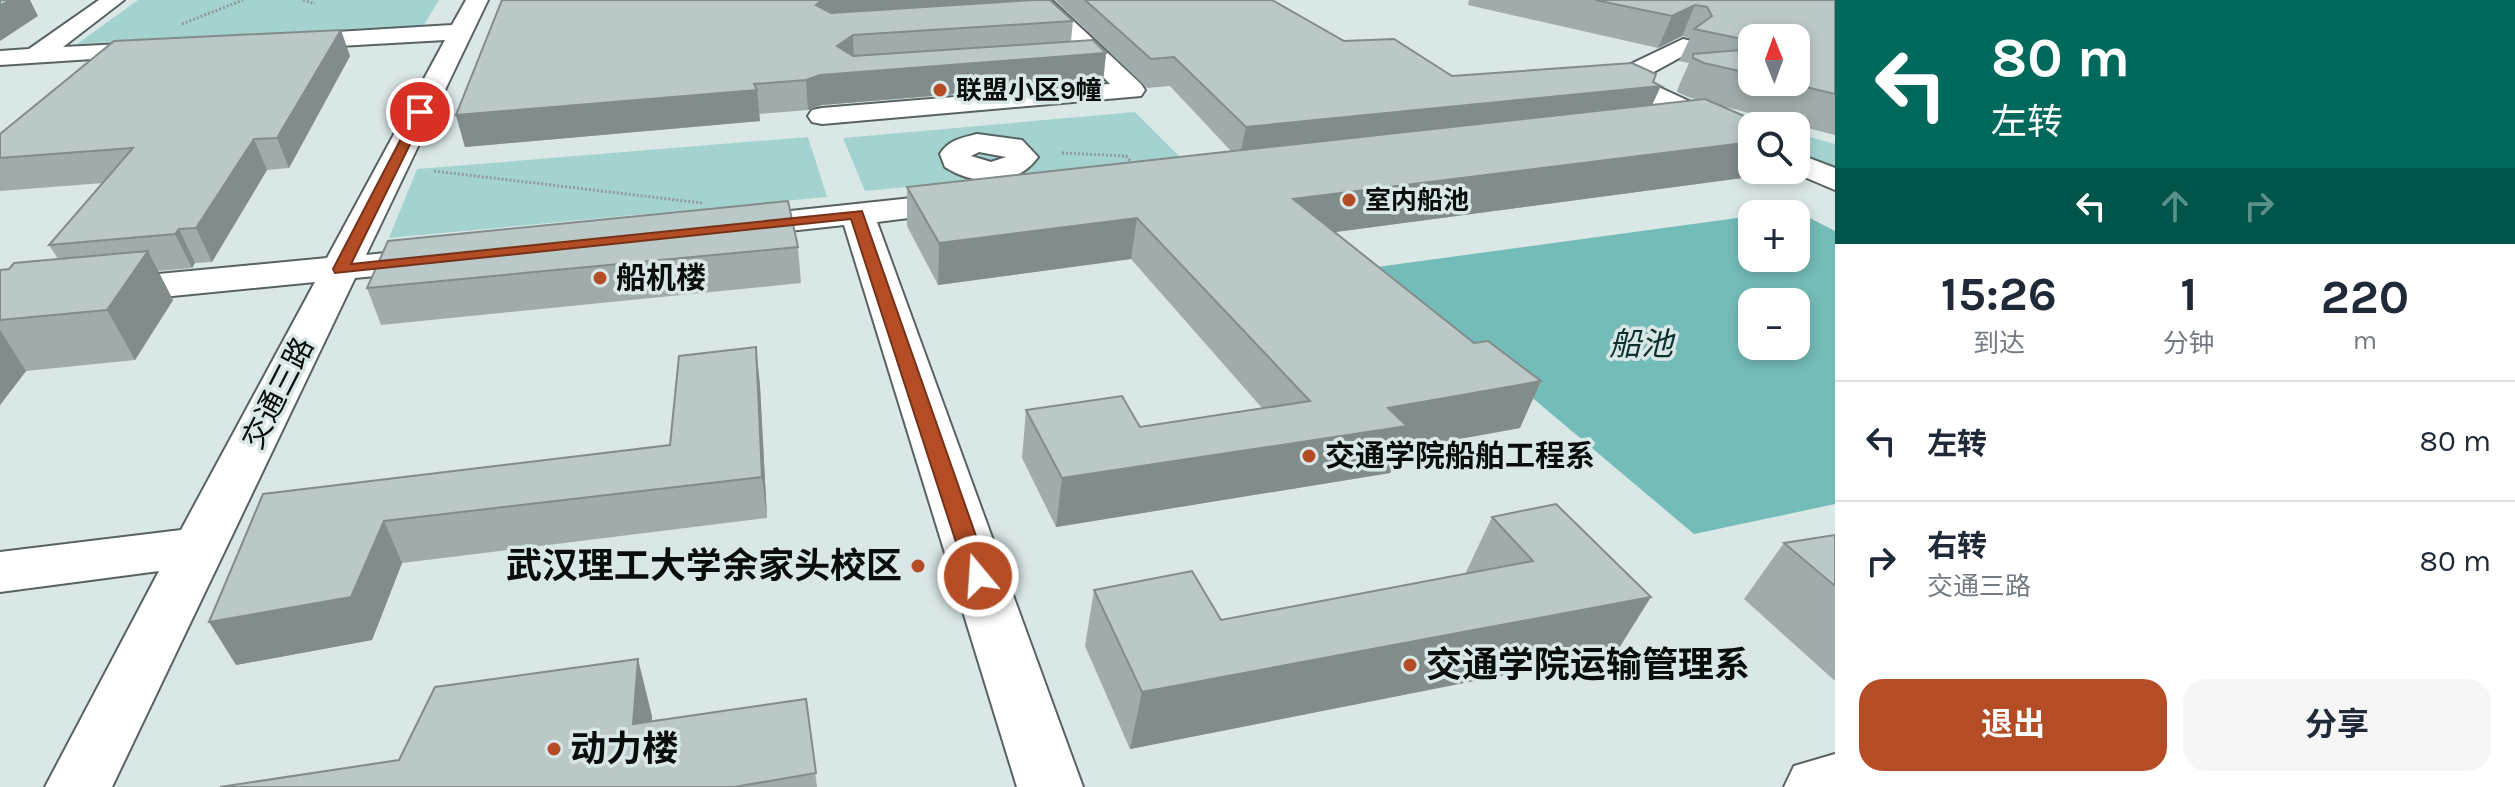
<!DOCTYPE html>
<html lang="zh">
<head>
<meta charset="utf-8">
<style>
  :root { --surface:#fff; --page:#f6f6f7; --text:#1f2937; --muted:#747a83; --line:#e0e1e3; --accent:#b44d25 }
  body { margin:0; font-family:Karla,"Noto Sans SC",sans-serif; background:var(--page); color:var(--text); height:100vh; display:flex; flex-direction:column; font-size:30px; white-space:nowrap }
  * { box-sizing:border-box; margin:0 }
  p { font-size:26px; color:var(--muted) }
  .icon { flex:none; width:44px; height:44px; fill:none; stroke:currentColor; stroke-width:2; stroke-linecap:round; stroke-linejoin:round }
  .map { position:relative; flex:1; overflow:hidden }
  .side { display:flex; flex-direction:column; background:var(--surface); width:680px }
  .side>* { flex:none }
  .hud { background:#00695c; color:#fff; overflow:hidden }
  .needle { width:52px; rotate:359deg }
  .buttons { position:absolute; left:1738px; top:24px; display:grid; gap:16px }
  .buttons a { display:grid; place-items:center; width:72px; height:72px; border-radius:16px; background:var(--surface); box-shadow:0 4px 12px #0003; font-size:40px }
  .pin { position:absolute; display:grid; place-items:center; width:68px; height:68px; color:#fff; margin:-34px; border:4px solid #fff; border-radius:50%; box-shadow:0 2px 8px #0007 }
  .me { position:absolute; width:88px; margin:-44px; rotate:342deg; stroke-linejoin:round; filter:drop-shadow(0 0 6px #0008) }
  .turn { display:flex; align-items:center; gap:28px; height:168px; padding:0 24px; font-size:36px }
  .turn .icon { width:104px; height:104px; stroke-width:2.5 }
  .turn b { display:block; font-size:56px; line-height:68px }
  .lanes { display:flex; align-items:center; height:76px; padding:0 24px; background:#0003; justify-content:center; gap:40px; direction:ltr }
  .lanes .off { opacity:.35 }
  .eta { display:flex; justify-content:space-evenly; align-items:center; height:136px; text-align:center }
  .eta b { font-size:48px; font-weight:700; line-height:56px }
  .action { display:flex; gap:16px; margin-top:auto; padding:16px 24px }
  .action a { flex:1; height:92px; border-radius:24px; background:var(--accent); color:#fff; font-size:32px; font-weight:700; line-height:92px; text-align:center }
  .action a+a { background:var(--page); color:var(--text) }
  ul { padding:0; list-style:none }
  li { display:flex; align-items:center; gap:24px; height:120px; padding:0 24px; border-top:2px solid var(--line) }
  li div { flex:1 }
  li b { display:block; font-size:30px }
  li em { font-style:normal }
  main { display:flex; flex:1; min-height:0 }
  .map>svg:first-child { display:block }
  .green { fill:#a4d3cf }
  .water { fill:#74bcb8; fill-rule:evenodd }
  .lines { fill:none; stroke-linecap:round; stroke-linejoin:round }
  .minor-casing { stroke:#576362; stroke-width:4 }
  .path { stroke:#8f9a99; stroke-width:3; stroke-dasharray:2 2; stroke-linecap:butt }
  .minor { fill:#fff; fill-rule:evenodd }
  .wall { fill:#a0acab; fill-rule:evenodd }
  .shaded-wall { fill:#828c8b }
  .building { fill:#bac8c7; stroke:#828c8b; stroke-width:2 }
  .route { fill:#b44d25; stroke:#753218; stroke-width:2 }
  .poi-dot { fill:#b44d25; stroke:#d9e7e6; stroke-width:3 }
  .labels { text-anchor:middle; dominant-baseline:central; stroke-width:7; stroke-linejoin:round; paint-order:stroke }
  .far-poi-label { font-size:26px; font-weight:bold; fill:#090e0d; stroke:#d9e7e6; text-anchor:start }
  .poi-label { font-size:30px; font-weight:bold; fill:#090e0d; stroke:#d9e7e6; text-anchor:start }
  .street-label { font-size:30px; fill:#090e0d; stroke:#d9e7e6 }
  .water-label { font-size:32px; font-style:italic; fill:#0b302e; stroke:#d9e7e6 }
  .near-poi-label { font-size:36px; font-weight:bold; fill:#090e0d; stroke:#d9e7e6; text-anchor:start }
</style>
</head>
<body>
<main>
<div class="map">
<svg width="1835" height="787" viewBox="0 0 1835 787">
  <rect width="100%" height="100%" fill="#d9e7e6"/>
  <!-- green -->
  <g class="green">
    <polygon points="138,0 439,0 424,25 77,44"/>
    <polygon points="1135,112 1184,161 865,191 843,138"/>
    <polygon points="1796,133 1835,144 1835,169 1796,152"/>
    <polygon points="808,137 827,197 389,238 417,169"/>
  </g>
  <!-- water -->
  <path class="water" d="M1794 210 1835 231V504L1694 534 1377 267 1752 216V258H1796V214H1765ZM1752 302H1796V346H1752Z"/>
  <g class="lines">
    <defs>
      <g id="minor">
        <polygon points="99,0 124,0 63,47 161,42 173,49 170,54 0,65 0,51 29,49"/>
        <polygon points="466,0 488,0 366,255 435,248 448,251 453,259 448,267 435,270 355,278 112,787 45,787 159,571 0,592 0,552 181,530 315,282 0,313 0,289 327,258 445,40 286,49 274,42 286,35 452,25"/>
        <polygon points="1027,0 1051,0 1141,84 1145,90 1141,96 822,124 812,122 808,116 812,110 822,108 1110,84"/>
        <polygon points="1683,39 1692,41 1695,46 1692,51 1641,79 1752,130 1752,150 1612,85 1608,79 1612,73"/>
        <path d="M977 134 1022 140 1038 157C1017 187 974 186 945 167L940 154C949 140 961 138 977 134ZM979 152 1006 157 991 162 971 156Z"/>
        <polygon points="1796,153 1835,168 1835,190 1788,170 1796,170"/>
        <polygon points="968,192 980,195 985,202 980,209 877,222 1083,787 1017,787 844,225 734,237 722,234 717,227 722,220 734,217"/>
        <polygon points="1835,754 1835,787 1784,787 1794,766"/>
      </g>
    </defs>
    <!-- minor casing -->
    <use href="#minor" class="minor-casing"/>
    <!-- path -->
    <g class="path">
      <polyline points="303,0 315,4"/>
      <polyline points="182,24 243,0"/>
      <polyline points="1062,153 1126,156 1135,166"/>
      <polyline points="434,171 702,203"/>
    </g>
    <!-- minor -->
    <use href="#minor" class="minor"/>
  </g>
  <!-- wall -->
  <g class="wall">
    <polygon points="502,0 1073,21 1071,41 1106,53 1103,82 822,105 808,110 759,114 760,121 465,147 456,115"/>
    <path d="M1055 0H1272L1344 41 1452 76 1653 82 1652 105 1698 100 1688 97 1677 92 1678 88 1689 63 1679 61 1690 38 1682 36 1658 48 1468 5 1469 0H1835V135L1718 105 1752 170H1774L1772 174 1335 232 1520 428 1398 450 1390 473 1056 527 1022 458 1026 410 1140 427 1262 408 1131 259 938 285 907 226V187L1231 151 1170 86 1147 88ZM1752 38H1796V82H1752Z"/>
    <polygon points="350,56 289,168 267,170 212,262 195,263 192,268 158,271 173,300 135,360 26,371 0,405 0,270 58,259 49,245 103,183 0,191 0,134"/>
    <polygon points="798,247 801,283 381,325 367,288"/>
    <polygon points="756,347 760,386 767,518 402,563 372,640 236,665 263,494 670,445"/>
    <polygon points="1556,504 1616,653 1130,749 1085,646 1094,590 1221,620 1467,574 1466,572 1492,517"/>
    <polygon points="1835,535 1835,681 1744,599 1784,543"/>
    <polygon points="806,699 817,787 220,787 399,760 652,716 652,721"/>
  </g>
  <!-- shaded-wall -->
  <g class="shaded-wall">
    <polygon points="10,0 30,0 38,16 0,41 0,6"/>
    <polygon points="822,0 1029,0 832,20 816,5"/>
    <polygon points="1695,5 1682,36 1658,48 1672,16"/>
    <polygon points="341,30 350,56 289,168 277,138"/>
    <polygon points="853,35 854,63 1106,53 1103,82 822,105 808,110 806,80 837,46"/>
    <polygon points="1661,86 1647,116 1239,159 1246,127"/>
    <polygon points="757,90 760,121 465,147 456,115"/>
    <polygon points="254,139 267,170 212,262 196,228"/>
    <polygon points="1752,142 1752,170 1774,170 1772,174 1283,239 1293,199"/>
    <polygon points="1137,218 1131,259 938,285 939,243"/>
    <polygon points="179,229 195,263 192,268 175,234"/>
    <polygon points="148,251 173,300 135,360 107,310"/>
    <polygon points="0,330 26,371 0,405"/>
    <polygon points="756,347 760,386 767,518 762,477"/>
    <polygon points="1541,381 1520,428 1398,450 1390,473 1056,527 1062,478 1388,408"/>
    <polygon points="384,521 402,563 372,640 236,665 209,622"/>
    <polygon points="1651,597 1616,653 1130,749 1142,692"/>
    <polygon points="638,659 652,716 648,780 633,724"/>
  </g>
  <!-- building -->
  <g class="building">
    <polygon points="0,0 10,0 0,6"/>
    <polygon points="502,0 822,0 816,5 831,13 1033,0 1050,0 1073,21 853,35 837,46 853,56 1093,40 1106,53 820,75 806,80 754,84 757,90 456,115"/>
    <polygon points="1085,0 1272,0 1344,41 1394,39 1452,76 1632,63 1656,74 1653,82 1661,86 1246,127 1174,57 1151,59"/>
    <polygon points="1595,0 1835,0 1835,94 1785,82 1796,82 1796,38 1752,38 1752,41 1694,29 1712,16 1707,7 1695,5 1672,16"/>
    <polygon points="341,30 277,138 254,139 196,228 179,229 175,234 49,245 133,148 0,158 0,134 114,41"/>
    <polygon points="1752,49 1752,74 1704,63 1693,58 1693,54"/>
    <polygon points="1705,99 1767,126 1752,126 1752,142 1293,199 1474,343 1488,341 1541,381 1388,408 1407,426 1062,478 1026,410 1122,396 1140,427 1310,401 1137,218 939,243 907,187"/>
    <polygon points="788,201 798,247 367,288 388,241"/>
    <polygon points="148,251 107,310 0,320 0,270 9,269 14,263"/>
    <polygon points="756,347 762,477 384,521 351,597 209,622 263,494 670,445 679,356"/>
    <polygon points="1556,504 1651,597 1142,692 1094,590 1192,571 1221,620 1533,561 1492,517"/>
    <polygon points="1835,535 1835,586 1784,543"/>
    <polygon points="638,659 633,724 806,699 816,773 734,787 220,787 399,760 435,687"/>
  </g>
  <!-- route -->
  <polygon class="route" points="416,110 426,112 351,264 862,211 990,576 986,582 978,584 967,576 851,219 335,273 333,269"/>
  <!-- markers -->
  <g class="poi-dot">
    <circle cx="940" cy="90" r="8"/>
    <circle cx="1349" cy="200" r="8"/>
    <circle cx="600" cy="278" r="8"/>
    <circle cx="1309" cy="456" r="8"/>
    <circle cx="918" cy="566" r="8"/>
    <circle cx="1410" cy="665" r="8"/>
    <circle cx="554" cy="749" r="8"/>
  </g>
  <g class="labels">
    <!-- far-poi labels -->
    <g class="far-poi-label">
      <text x="956" y="90">联盟小区9幢</text>
      <text x="1365" y="200">室内船池</text>
    </g>
    <!-- poi labels -->
    <g class="poi-label">
      <text x="616" y="278">船机楼</text>
      <text x="1325" y="456">交通学院船舶工程系</text>
    </g>
    <!-- street labels -->
    <g class="street-label">
      <text transform="translate(278 393) rotate(-63)">交通三路</text>
    </g>
    <!-- water labels -->
    <g class="water-label">
      <text x="1641" y="344">船池</text>
    </g>
    <!-- near-poi labels -->
    <g class="near-poi-label">
      <text x="902" y="566" text-anchor="end">武汉理工大学余家头校区</text>
      <text x="1426" y="665">交通学院运输管理系</text>
      <text x="570" y="749">动力楼</text>
    </g>
  </g>
</svg>
<div class="buttons">
<a><svg class="needle" viewBox="-14 -14 28 28"><path d="M0-13l5 13h-10z" fill="#e53935"/><path d="M0 13l5-13h-10z" fill="#747a83"/></svg></a>
<a><svg class="icon" aria-label="search" viewBox="0 0 24 24"><circle cx="10" cy="10" r="6"/><path d="M15 15l6 6"/></svg></a>
<a>+</a>
<a>−</a>
</div>
<div class="pin" style="left:420px;top:112px;background:#d93025"><svg class="icon" aria-label="arrive" viewBox="0 0 24 24"><path d="M6 21V4h12l-3 4 3 4H6"/></svg></div>
<svg class="me" style="left:978px;top:576px" viewBox="-20 -20 40 40"><circle r="17" fill="#b44d25" stroke="#fff" stroke-width="3"/><path d="M0-11L8 9 0 5-8 9z" fill="#fff"/></svg>
</div>
<section class="side">
<div class="hud">
<div class="turn"><svg class="icon" aria-label="left" viewBox="0 0 24 24"><path d="M17 20v-9H6M10 6l-5 5 5 5"/></svg><div><b>80 m</b>左转</div></div>
<div class="lanes"><svg class="icon" aria-label="left" viewBox="0 0 24 24"><path d="M17 20v-9H6M10 6l-5 5 5 5"/></svg><svg class="icon off" aria-label="ahead" viewBox="0 0 24 24"><path d="M12 20V5M6 11l6-6 6 6"/></svg><svg class="icon off" aria-label="right" viewBox="0 0 24 24"><path d="M7 20v-9h11M14 6l5 5-5 5"/></svg></div>
</div>
<div class="eta">
<div><b>15:26</b><p>到达</p></div>
<div><b>1</b><p>分钟</p></div>
<div><b>220</b><p>m</p></div>
</div>
<ul>
<li><svg class="icon" aria-label="left" viewBox="0 0 24 24"><path d="M17 20v-9H6M10 6l-5 5 5 5"/></svg><div><b>左转</b></div><em>80 m</em></li>
<li><svg class="icon" aria-label="right" viewBox="0 0 24 24"><path d="M7 20v-9h11M14 6l5 5-5 5"/></svg><div><b>右转</b><p>交通三路</p></div><em>80 m</em></li>
</ul>
<div class="action"><a>退出</a><a>分享</a></div>
</section>
</main>
</body>
</html>
